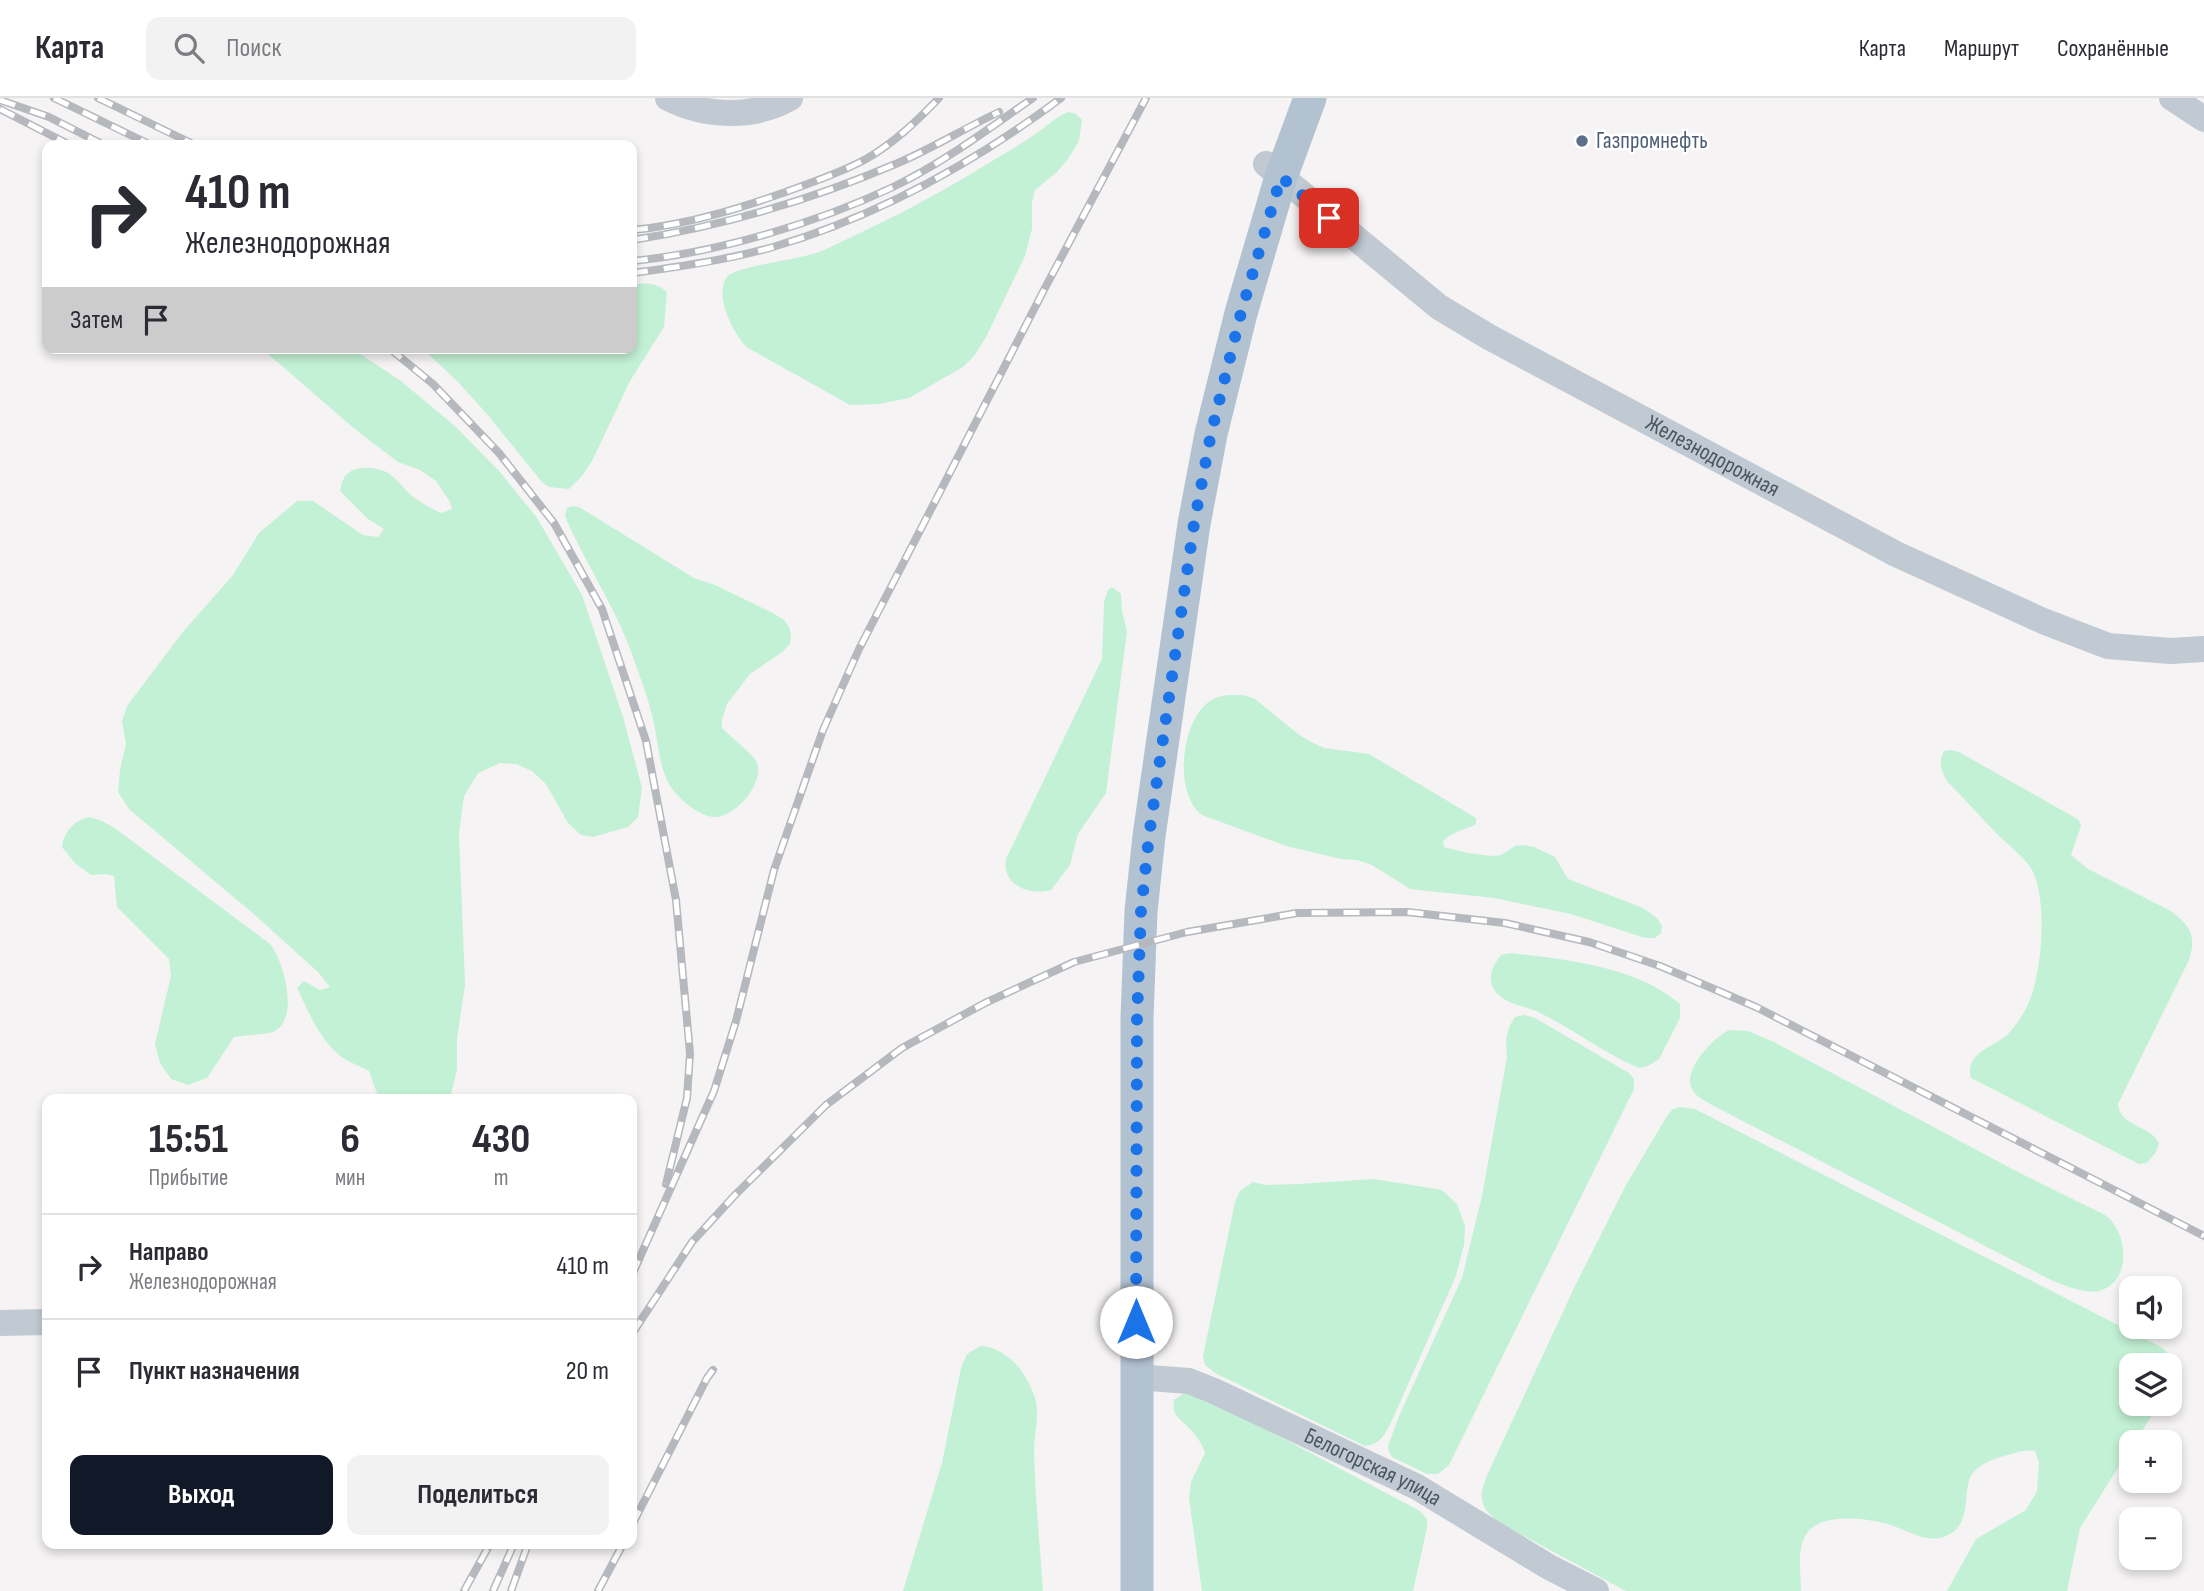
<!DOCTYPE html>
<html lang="ru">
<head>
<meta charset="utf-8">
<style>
  :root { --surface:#fff; --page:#f2f2f3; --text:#2b2b33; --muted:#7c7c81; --line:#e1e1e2; --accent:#111827 }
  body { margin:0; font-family:"Sofia Sans Condensed",sans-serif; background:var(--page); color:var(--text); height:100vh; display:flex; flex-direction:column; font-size:26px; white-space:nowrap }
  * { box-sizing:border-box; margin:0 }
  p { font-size:23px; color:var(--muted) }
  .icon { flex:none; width:38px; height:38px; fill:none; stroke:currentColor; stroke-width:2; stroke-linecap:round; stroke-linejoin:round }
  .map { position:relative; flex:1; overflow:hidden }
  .drawer { position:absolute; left:42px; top:996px; width:595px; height:455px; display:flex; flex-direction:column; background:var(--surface); border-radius:14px; box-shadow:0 4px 10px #0003 }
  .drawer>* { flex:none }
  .banner { position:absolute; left:42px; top:42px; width:595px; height:214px; border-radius:14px; box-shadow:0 4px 10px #0003; background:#fff; color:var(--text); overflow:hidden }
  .buttons { position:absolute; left:2119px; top:1178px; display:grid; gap:14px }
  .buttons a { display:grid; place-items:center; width:63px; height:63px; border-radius:14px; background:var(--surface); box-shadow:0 4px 10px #0003; font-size:35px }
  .pin { position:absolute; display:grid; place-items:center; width:60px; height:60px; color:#fff; margin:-30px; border-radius:14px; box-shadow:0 4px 10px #0006 }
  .me { position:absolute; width:77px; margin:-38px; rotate:0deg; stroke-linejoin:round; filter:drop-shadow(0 0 5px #0008) }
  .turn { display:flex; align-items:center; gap:24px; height:147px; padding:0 28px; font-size:32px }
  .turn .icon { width:91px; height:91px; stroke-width:2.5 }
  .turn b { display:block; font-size:49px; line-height:60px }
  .then { display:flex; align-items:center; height:66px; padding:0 28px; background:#0003; gap:14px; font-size:26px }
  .eta { display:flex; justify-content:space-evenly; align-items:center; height:119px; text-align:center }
  .eta b { font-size:42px; font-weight:700; line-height:49px }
  .button { display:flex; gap:14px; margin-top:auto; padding:14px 28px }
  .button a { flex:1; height:80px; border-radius:14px; background:var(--accent); color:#fff; font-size:28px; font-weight:700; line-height:80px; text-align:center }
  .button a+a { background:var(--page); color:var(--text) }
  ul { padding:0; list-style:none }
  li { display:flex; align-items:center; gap:21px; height:105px; padding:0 28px; border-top:2px solid var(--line) }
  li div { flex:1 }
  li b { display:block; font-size:26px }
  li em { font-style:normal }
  header { display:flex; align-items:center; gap:42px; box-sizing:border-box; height:98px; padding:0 35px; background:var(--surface); border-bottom:2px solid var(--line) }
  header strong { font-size:33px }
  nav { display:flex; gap:38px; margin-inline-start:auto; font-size:24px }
  .search { width:490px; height:63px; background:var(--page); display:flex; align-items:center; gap:18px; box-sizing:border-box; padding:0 24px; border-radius:14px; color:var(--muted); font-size:26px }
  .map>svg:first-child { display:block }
  .green { fill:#c3f1d5 }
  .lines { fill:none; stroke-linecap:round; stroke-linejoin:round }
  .minor { stroke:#c1cad2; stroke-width:26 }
  .major { stroke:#b3c2d1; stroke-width:33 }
  .rail-casing { stroke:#b5b8bd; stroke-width:8 }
  .rail { stroke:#fff; stroke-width:5; stroke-dasharray:16; stroke-linecap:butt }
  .route { stroke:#1a73e8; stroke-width:12; stroke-dasharray:0 21.6 }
  .service-dot { fill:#5c6f8a; stroke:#fff; stroke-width:2.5 }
  .labels { text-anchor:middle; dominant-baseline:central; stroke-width:5; stroke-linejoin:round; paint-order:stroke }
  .service-label { font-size:23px; fill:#4e5e75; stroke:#fff; text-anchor:start }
  .street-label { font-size:23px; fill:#4a5661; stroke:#fff }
</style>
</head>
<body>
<header>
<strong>Карта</strong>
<div class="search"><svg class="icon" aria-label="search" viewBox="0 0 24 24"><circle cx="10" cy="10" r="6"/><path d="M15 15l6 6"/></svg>Поиск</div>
<nav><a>Карта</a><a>Маршрут</a><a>Сохранённые</a></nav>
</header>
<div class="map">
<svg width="2204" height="1493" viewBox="0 0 2204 1493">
  <rect width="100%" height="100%" fill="#f5f3f3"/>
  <!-- green -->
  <g class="green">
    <path d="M1069 14 1076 16 1082 22 1079 43 1068 61 1057 74 1035 92 1032 104V131L1025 158 986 239 974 258 963 269 909 300 879 306 850 307 748 250C734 238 713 196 727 179 737 167 803 162 824 152 878 127 933 100 984 68 1000 58 1018 48 1034 37 1046 29 1055 19 1069 14Z"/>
    <path d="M632 186C646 185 656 184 667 194L664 229 630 283 592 363 582 378 569 391 549 389 542 384 487 316 457 283 422 250H632Z"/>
    <path d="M261 250H351L401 283 456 329 500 374 537 420 582 497 623 619 642 690 638 719 628 729 593 739 581 737 568 725 546 686 532 673 516 666 500 665 478 675 464 698 459 735 465 887 457 941V971L450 1001H379L369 973C360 968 348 964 339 957 319 940 308 913 297 890L304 883 320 892 330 889 318 874 256 818 129 711 118 694 120 672 126 646 122 623 127 608 182 535 233 477 259 435 297 403H313L363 437 378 439 384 431 368 421 340 393C341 389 341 385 343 382 350 366 375 368 388 375 397 380 404 391 412 398 421 405 431 410 441 415L452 411 450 404 436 383 420 372 398 364 356 332Z"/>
    <path d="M572 408 579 409 694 480 715 487 773 515 784 522 789 529 791 537 790 546 782 554 750 576 727 606 722 622V630C730 638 752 656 756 663 767 683 735 721 713 719 699 718 674 698 668 684 658 665 658 639 652 617 647 597 639 576 632 556 615 508 585 465 565 418L567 410Z"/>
    <path d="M1112 489 1121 496 1122 513 1127 533 1106 695 1078 736 1070 767 1051 792C1030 798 1001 787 1006 761L1102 561 1104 504 1108 492Z"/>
    <path d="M1243 597 1255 601 1298 636 1309 643 1324 650 1369 656 1476 720V726C1464 733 1454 732 1443 743L1444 749 1468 755 1492 758 1501 757 1515 748 1524 747 1534 749 1555 759 1568 781 1643 810 1657 820 1662 828 1661 835 1655 840H1645L1571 816 1494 800 1410 791 1372 767 1357 762 1341 761 1286 748 1202 717C1173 696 1181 622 1210 603 1220 596 1231 597 1243 597Z"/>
    <path d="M1951 652 1959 654 2079 722 2081 728 2071 757 2088 771 2171 813C2190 828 2197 838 2189 862L2118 1006C2120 1029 2149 1026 2159 1045L2156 1054 2147 1065 2139 1066 1971 980C1964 954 1994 950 2009 935 2017 926 2024 916 2029 904 2042 873 2048 802 2032 772 2025 759 2009 748 1999 738 1981 720 1965 701 1947 683 1941 672 1938 665 1944 653Z"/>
    <path d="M90 719 102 723 116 731 270 846C284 863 301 924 272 934 264 937 244 937 234 939L207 980 188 987 171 981 160 965 155 946 171 878 169 861 117 809 114 778 105 776 91 777 76 766 62 749C64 734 74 722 90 719Z"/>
    <path d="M1511 855C1567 862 1635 868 1680 906V920L1659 961 1648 968 1639 970C1603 955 1572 930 1538 914 1522 907 1498 905 1492 887 1488 875 1495 865 1501 857Z"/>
    <path d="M1524 917 1535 920 1629 975 1634 981V991L1449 1367 1438 1376H1427L1392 1359 1389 1354 1388 1348 1399 1318 1462 1180 1482 1098 1507 959C1505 943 1506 932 1515 919Z"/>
    <path d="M1729 932 1748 933 1774 944 2016 1073 2105 1117C2128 1133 2133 1184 2099 1193 2084 1196 2064 1187 2051 1182L1710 1006C1704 1002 1695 998 1692 991 1682 972 1713 940 1729 932Z"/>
    <path d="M1681 1009 1695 1011 2163 1250C2175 1263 2176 1272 2170 1288V1267H2132V1306H2159L2135 1344H2132L2131 1349 2080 1430 2067 1493H1947L1976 1441 2026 1412 2037 1393 2039 1364 2035 1353C2023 1351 2016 1355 2004 1358 1993 1361 1979 1366 1972 1376 1961 1394 1974 1426 1946 1438 1929 1445 1914 1436 1899 1430 1878 1421 1823 1412 1807 1435 1796 1451 1801 1475 1801 1493H1626L1498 1424C1477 1406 1479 1397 1489 1373L1575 1188 1626 1087 1667 1018 1673 1011Z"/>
    <path d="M1374 1081 1442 1092 1457 1106 1465 1128 1464 1147 1456 1178 1394 1318C1387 1332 1383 1346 1365 1348L1215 1275 1205 1267 1203 1258 1235 1104 1240 1093 1253 1084 1265 1087 1299 1086Z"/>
    <path d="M980 1248C1007 1249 1027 1275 1035 1300 1040 1315 1034 1337 1034 1353 1035 1400 1040 1447 1043 1493H903L942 1365 961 1270 967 1256Z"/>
    <path d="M1186 1294 1201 1297 1420 1413 1427 1421V1430L1413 1493H1202L1189 1400 1191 1384 1205 1355C1202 1345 1196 1337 1189 1330 1180 1320 1171 1318 1174 1302Z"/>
  </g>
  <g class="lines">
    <!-- minor -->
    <g class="minor">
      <path d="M668 0C705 19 753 21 790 0"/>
      <polyline points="2172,0 2204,21"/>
      <path id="s1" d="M1266 66 1439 209 1489 239 1896 456 2043 523 2108 548 2171 553 2204 551"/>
      <polyline points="0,1225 47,1224"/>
      <path id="s2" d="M1136 1279 1189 1283 1214 1293 1417 1389 1549 1469 1596 1493"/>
    </g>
    <!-- major -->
    <polyline class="major" points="1137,1493 1137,920 1141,813 1149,738 1194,426 1211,336 1241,215 1281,79 1310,0"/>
    <defs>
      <g id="rail">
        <polyline points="54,0 151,47"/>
        <polyline points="98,0 195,47"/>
        <polyline points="0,2 49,19 104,47"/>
        <polyline points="0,11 70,47"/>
        <path d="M632 132C689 127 748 108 802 88 824 80 846 72 866 61 894 45 917 23 939 0"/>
        <path d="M632 142C724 128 813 101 898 65 933 50 965 30 999 14"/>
        <path d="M632 163C716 155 817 125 893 89 943 65 988 31 1033 0"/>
        <path d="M632 175C679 169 728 162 773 149 878 118 974 65 1061 0"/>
        <polyline points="389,250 433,286 499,355 554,425 602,511 646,643 676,802 690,955 687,1000 666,1086"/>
        <polyline points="632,1177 714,993 736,923 774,772 823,632 859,551 1046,188 1146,0"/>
        <polyline points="632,1236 692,1144 735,1097 826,1007 902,950 985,905 1074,864 1187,834 1297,815 1407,814 1505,825 1589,844 1660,868 1756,909 2204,1138"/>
        <polyline points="632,1427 707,1280 713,1272"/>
        <polyline points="464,1493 490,1446"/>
        <polyline points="493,1493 514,1446"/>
        <polyline points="511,1493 528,1446"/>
        <polyline points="598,1493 623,1446"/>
      </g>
    </defs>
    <!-- rail casing -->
    <use href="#rail" class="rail-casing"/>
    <!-- rail -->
    <use href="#rail" class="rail"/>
  </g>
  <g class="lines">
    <!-- route -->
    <polyline class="route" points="1136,1224 1137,920 1141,813 1149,738 1194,426 1211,336 1241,215 1281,79 1329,120"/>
  </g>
  <!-- markers -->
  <circle class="service-dot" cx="1582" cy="43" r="7"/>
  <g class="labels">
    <!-- service labels -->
    <g class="service-label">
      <text x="1596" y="43">Газпромнефть</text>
    </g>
    <!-- street labels -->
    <g class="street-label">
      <text stroke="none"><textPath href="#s1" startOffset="536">Железнодорожная</textPath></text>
      <text stroke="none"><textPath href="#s2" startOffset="256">Белогорская улица</textPath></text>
    </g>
  </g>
</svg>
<div class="buttons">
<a><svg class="icon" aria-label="sound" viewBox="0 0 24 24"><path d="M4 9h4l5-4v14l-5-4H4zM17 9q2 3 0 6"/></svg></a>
<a><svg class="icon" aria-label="layers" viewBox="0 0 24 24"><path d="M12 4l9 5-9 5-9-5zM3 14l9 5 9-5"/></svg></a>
<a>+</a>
<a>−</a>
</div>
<div class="pin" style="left:1329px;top:120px;background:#d93025"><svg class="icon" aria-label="arrive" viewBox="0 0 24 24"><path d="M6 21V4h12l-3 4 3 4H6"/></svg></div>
<svg class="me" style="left:1136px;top:1224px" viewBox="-20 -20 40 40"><circle r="19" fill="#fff"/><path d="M0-13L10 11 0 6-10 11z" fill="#1a73e8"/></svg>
<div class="banner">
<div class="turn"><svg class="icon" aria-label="right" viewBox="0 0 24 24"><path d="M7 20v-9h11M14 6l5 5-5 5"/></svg><div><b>410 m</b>Железнодорожная</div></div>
<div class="then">Затем<svg class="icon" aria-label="arrive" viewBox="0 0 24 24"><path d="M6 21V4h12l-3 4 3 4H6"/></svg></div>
</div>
<section class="drawer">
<div class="eta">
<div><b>15:51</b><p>Прибытие</p></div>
<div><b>6</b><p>мин</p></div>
<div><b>430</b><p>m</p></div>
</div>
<ul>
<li><svg class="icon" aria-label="right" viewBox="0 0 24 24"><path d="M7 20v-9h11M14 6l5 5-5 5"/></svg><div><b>Направо</b><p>Железнодорожная</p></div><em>410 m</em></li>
<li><svg class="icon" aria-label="arrive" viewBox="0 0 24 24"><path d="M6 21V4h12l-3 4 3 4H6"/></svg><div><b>Пункт назначения</b></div><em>20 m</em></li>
</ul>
<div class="button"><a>Выход</a><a>Поделиться</a></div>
</section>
</div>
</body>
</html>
